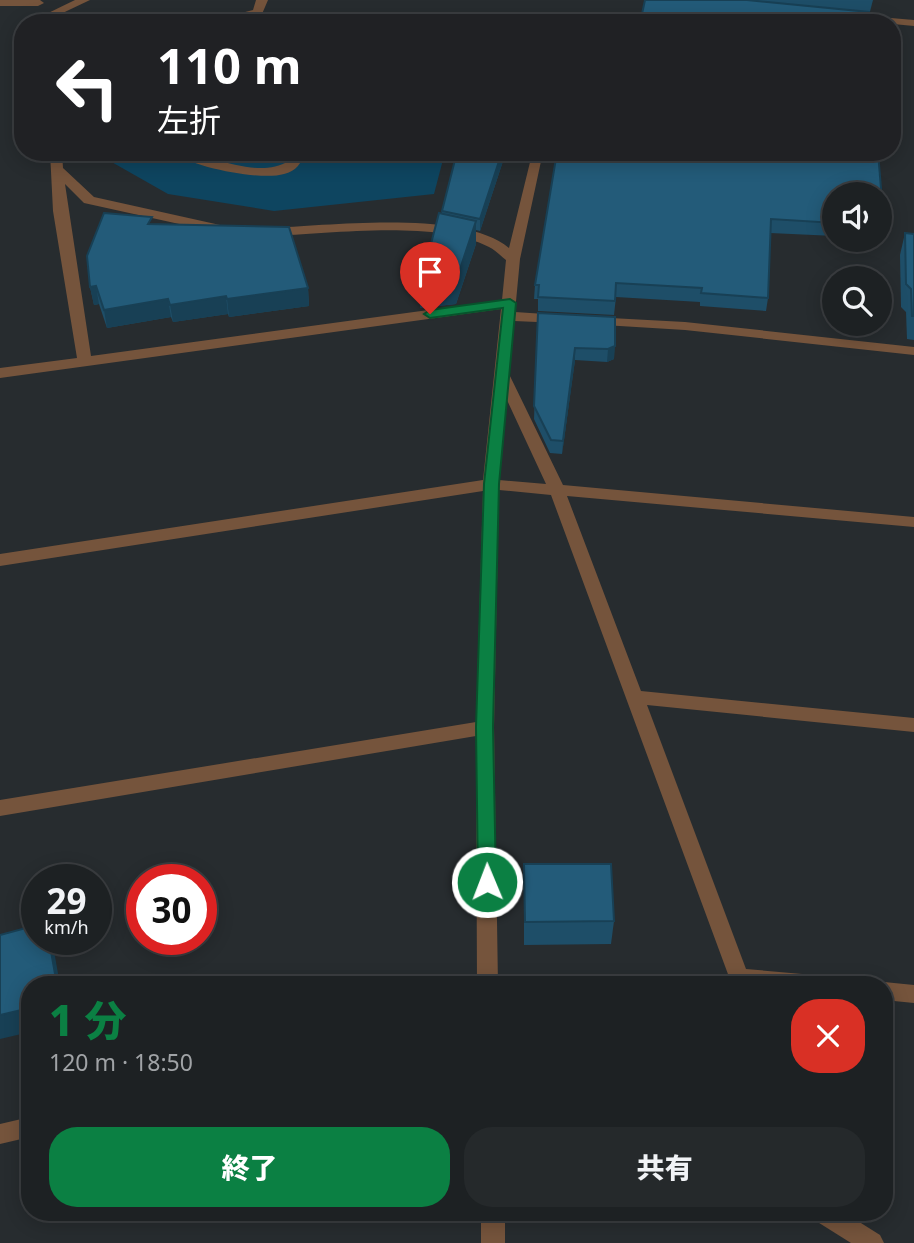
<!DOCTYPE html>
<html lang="ja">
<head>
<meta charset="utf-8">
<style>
  :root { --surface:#1d2123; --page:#25292b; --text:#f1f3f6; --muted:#a0a3a6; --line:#3b3e41; --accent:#0b8043 }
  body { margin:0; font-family:"Noto Sans","Noto Sans JP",sans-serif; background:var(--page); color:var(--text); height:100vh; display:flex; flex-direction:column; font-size:26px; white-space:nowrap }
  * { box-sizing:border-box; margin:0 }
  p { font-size:23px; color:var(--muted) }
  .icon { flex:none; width:38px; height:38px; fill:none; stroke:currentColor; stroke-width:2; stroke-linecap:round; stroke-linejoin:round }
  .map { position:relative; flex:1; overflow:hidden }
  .details { position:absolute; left:21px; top:976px; width:872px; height:245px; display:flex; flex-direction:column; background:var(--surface); border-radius:28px; box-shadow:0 4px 18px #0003,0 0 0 2px var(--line) }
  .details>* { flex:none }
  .hud { position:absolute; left:14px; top:14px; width:887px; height:147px; border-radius:28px; box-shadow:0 4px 18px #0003,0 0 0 2px var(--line); background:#202124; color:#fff; overflow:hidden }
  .tools { position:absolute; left:822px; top:182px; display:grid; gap:14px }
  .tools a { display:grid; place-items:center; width:70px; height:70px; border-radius:50%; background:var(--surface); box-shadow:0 4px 18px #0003,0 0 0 2px var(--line); font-size:35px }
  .speed { position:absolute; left:21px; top:864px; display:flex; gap:14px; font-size:35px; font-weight:700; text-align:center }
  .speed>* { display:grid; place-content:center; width:91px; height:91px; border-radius:50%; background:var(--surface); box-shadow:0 4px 18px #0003,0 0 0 2px var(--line); line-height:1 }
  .speed small { font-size:18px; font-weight:400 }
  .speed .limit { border:10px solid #d22; background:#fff; color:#111 }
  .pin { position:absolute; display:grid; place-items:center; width:60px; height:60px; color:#fff; margin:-72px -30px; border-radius:50% 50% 50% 0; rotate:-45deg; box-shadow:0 0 7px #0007 }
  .pin .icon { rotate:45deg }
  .me { position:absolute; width:77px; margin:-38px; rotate:359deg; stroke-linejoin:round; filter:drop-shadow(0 0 5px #0008) }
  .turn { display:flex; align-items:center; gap:24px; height:147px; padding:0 28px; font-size:32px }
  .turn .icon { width:91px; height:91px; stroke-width:2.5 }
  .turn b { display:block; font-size:49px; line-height:60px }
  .round { display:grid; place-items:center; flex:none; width:74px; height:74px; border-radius:28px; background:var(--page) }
  .head { display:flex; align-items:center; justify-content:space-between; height:119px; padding:0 28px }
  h1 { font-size:42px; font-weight:800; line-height:52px; color:var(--accent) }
  .button { display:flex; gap:14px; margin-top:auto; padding:14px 28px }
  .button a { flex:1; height:80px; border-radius:28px; background:var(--accent); color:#fff; font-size:28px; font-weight:800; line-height:80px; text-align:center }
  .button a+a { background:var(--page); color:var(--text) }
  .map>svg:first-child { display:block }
  .green { fill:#0e4560 }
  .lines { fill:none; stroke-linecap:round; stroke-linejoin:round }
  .minor { fill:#75543c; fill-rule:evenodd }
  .wall { fill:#1e4e68 }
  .shaded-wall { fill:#184055 }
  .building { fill:#235b79; stroke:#184055; stroke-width:2 }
  .route { fill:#0b8043; stroke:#07532c; stroke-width:2 }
</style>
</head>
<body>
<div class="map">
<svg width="914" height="1243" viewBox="0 0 914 1243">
  <rect width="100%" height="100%" fill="#272c2f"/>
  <!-- green -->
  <polygon class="green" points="94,152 445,152 434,194 274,211 168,194"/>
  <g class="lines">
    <!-- minor -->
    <g class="minor">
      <polygon points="0,0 40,0 44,3 38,6 0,6"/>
      <polygon points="75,0 90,0 50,19 40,17"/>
      <polygon points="256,0 268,0 262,14 225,23 202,23 253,10"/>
      <polygon points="844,14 914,20 914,26 840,19 838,17"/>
      <path d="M50 152H62L63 168 94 197 220 225 227 229 220 233 84 203 65 184 91 356 502 300 506 260C501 256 495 250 489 247 436 219 329 234 269 236L262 232 269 228C329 226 462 209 509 248L532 154 543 152 520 259 515 312 560 315 567 319 560 323 514 321 509 374 563 485 914 517V527L567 496 641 691 914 718V732L647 705 746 969 825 976 832 979 835 985H732L551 495 499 490 494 727 498 985H477L476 736 0 816V800L476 722 483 491 0 566V554L483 480 501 309 0 378V368L77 358 53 211ZM507 400 546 484 499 480Z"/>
      <path d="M173 152C210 152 254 181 289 161L293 152H305C301 164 296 171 284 174 261 181 190 167 173 152Z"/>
      <polygon points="592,317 685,322 914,347 914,355 685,330 587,324 587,318"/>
      <polygon points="884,982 914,985 914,1003 884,1000 884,985 876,985"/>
      <polygon points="30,1117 30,1137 0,1144 0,1124"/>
      <rect x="481" y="1213" width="24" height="30"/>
      <polygon points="812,1213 845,1213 880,1235 884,1243 851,1243 816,1221"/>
    </g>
  </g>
  <!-- wall -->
  <g class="wall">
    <polygon points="645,0 873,0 867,23 640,23"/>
    <polygon points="457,152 506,152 480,231 476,230 476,244 456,304 420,308 442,211"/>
    <polygon points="557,152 878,152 884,225 881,239 880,194 835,194 835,236 770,233 768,298 766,311 700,306 700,302 616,297 614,315 538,311 538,299 534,299 535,285"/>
    <polygon points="154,224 308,288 309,306 229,317 228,314 173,322 171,317 107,328 99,304 94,305 90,287"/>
    <polygon points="905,233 914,234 914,340 907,339 906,312 901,307 900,255"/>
    <polygon points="538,313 615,317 614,359 607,362 575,360 562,454 550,453 534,419"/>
    <polygon points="524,864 614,921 611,944 524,945"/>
  </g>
  <!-- shaded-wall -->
  <g class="shaded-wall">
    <polygon points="502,152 506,152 480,231 480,219"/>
    <polygon points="476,221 476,244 456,304 420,308 420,286"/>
    <polygon points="96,286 99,304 94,305 90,287"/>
    <polygon points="308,288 309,306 229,317 227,299"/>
    <polygon points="226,296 228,314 173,322 170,305"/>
    <polygon points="168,299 171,317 107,328 104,310"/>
    <polygon points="615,346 614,359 607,362 608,349"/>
    <polygon points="575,348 575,360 562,454 563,441"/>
    <polygon points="49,940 51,940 53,945 60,985 57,985"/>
    <polygon points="30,1008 30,1032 0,1039 0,1015"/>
  </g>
  <!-- building -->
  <g class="building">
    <polygon points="645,0 747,0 869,12 867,23 640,23"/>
    <polygon points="457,152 502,152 480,219 442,211"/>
    <polygon points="557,152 878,152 884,225 880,225 880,194 835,194 835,223 771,219 768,298 701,293 702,288 616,283 615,301 538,297 539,285 535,285"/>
    <polygon points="104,213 152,217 148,224 289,227 308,288 227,299 226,296 170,305 168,299 104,310 96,286 90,287 87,256"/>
    <polygon points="439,213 476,221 456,281 420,286"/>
    <polygon points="905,233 914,234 914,316 912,316 911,289 906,284"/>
    <polygon points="538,313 615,317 615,346 608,349 575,348 563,441 551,440 534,406"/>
    <polygon points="524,864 611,864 614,921 525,922"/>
    <polygon points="37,925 37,940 49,940 57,985 30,985 30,1008 0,1015 0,935"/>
  </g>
  <!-- route -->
  <polygon class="route" points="510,299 516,303 499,484 493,727 496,882 487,889 478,882 476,727 484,484 503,308 430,318 424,314 430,310"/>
</svg>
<div class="tools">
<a><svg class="icon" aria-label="sound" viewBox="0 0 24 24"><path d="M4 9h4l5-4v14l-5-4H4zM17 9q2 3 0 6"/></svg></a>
<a><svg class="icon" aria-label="search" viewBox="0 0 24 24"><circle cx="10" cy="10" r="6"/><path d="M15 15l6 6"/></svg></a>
</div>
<div class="speed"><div>29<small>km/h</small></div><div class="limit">30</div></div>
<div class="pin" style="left:430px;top:314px;background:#d93025"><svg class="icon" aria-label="arrive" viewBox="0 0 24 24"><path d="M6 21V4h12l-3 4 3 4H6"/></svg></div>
<svg class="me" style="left:487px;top:882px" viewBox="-20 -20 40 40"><circle r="17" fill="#0b8043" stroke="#fff" stroke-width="3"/><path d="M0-11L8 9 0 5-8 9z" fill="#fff"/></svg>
<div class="hud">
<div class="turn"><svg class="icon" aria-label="left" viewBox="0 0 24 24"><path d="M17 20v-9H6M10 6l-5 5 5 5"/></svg><div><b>110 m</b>左折</div></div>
</div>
<section class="details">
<div class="head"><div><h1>1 分</h1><p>120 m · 18:50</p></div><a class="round" style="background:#d93025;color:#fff"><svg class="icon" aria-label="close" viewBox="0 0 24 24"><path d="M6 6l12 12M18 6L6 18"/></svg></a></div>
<div class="button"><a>終了</a><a>共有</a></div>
</section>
</div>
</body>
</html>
